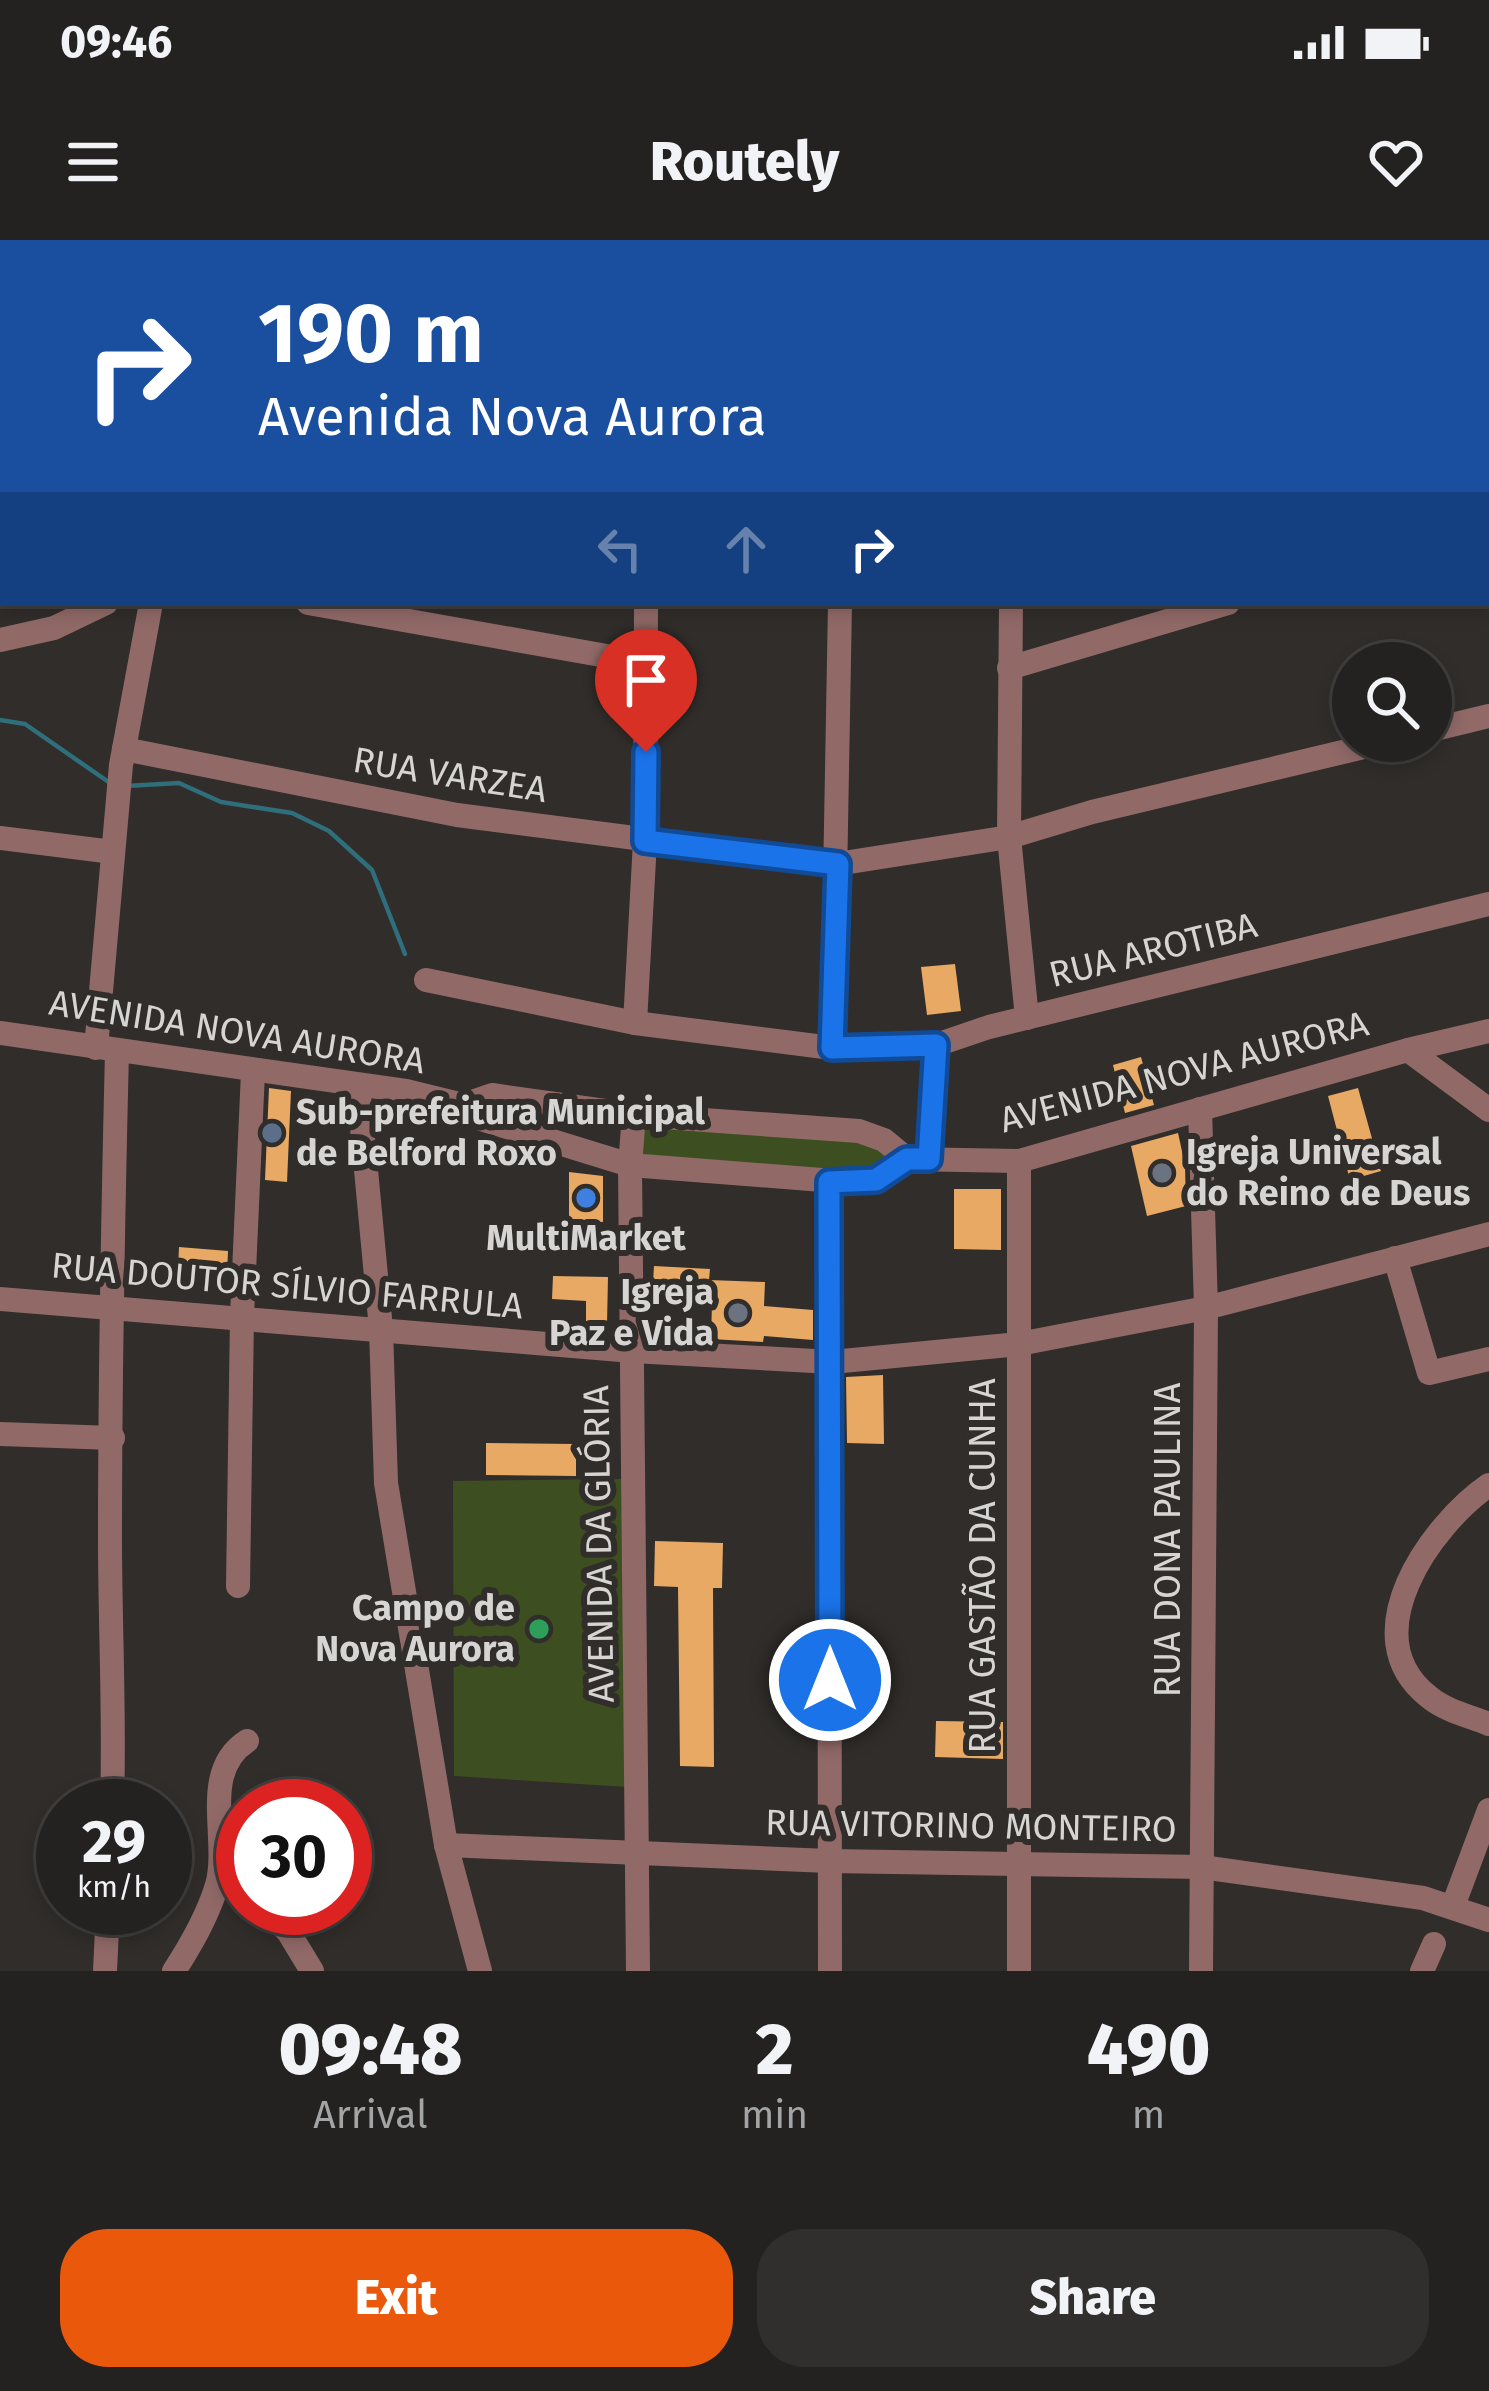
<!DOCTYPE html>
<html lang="en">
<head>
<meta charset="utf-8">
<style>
  :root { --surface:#242220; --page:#302f2d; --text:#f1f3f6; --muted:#a3a4a5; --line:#413f3e; --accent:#ea580c }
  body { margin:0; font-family:"Fira Sans",sans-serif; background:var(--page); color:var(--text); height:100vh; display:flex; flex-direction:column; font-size:45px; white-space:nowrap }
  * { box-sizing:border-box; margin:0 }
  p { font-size:39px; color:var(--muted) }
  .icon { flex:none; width:66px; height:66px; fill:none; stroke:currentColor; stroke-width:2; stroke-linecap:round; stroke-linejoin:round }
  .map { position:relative; height:1731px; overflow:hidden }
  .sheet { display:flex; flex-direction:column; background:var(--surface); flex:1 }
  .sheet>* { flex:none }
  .top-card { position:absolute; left:0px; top:0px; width:1491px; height:366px; box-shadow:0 6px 18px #0003,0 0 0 3px var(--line); background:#1a4fa0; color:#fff; overflow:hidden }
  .fabs { position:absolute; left:1332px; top:402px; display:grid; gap:24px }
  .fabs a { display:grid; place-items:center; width:120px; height:120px; border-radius:50%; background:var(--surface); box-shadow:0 6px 18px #0003,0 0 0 3px var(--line); font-size:60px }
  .speed { position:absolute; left:36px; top:1539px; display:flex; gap:24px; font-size:60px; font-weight:700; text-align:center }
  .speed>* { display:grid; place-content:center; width:156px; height:156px; border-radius:50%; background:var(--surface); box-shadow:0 6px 18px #0003,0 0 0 3px var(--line); line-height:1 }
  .speed small { font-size:30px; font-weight:400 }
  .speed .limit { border:18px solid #d22; background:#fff; color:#111 }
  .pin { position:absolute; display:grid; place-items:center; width:102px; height:102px; color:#fff; margin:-123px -51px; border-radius:50% 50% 50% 0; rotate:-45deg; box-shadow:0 0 12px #0007 }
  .pin .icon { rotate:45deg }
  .me { position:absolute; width:132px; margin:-66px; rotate:0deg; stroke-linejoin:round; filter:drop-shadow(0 0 9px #0008) }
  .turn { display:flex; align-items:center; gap:42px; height:252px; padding:0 60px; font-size:54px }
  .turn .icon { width:156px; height:156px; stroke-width:2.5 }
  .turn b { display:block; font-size:84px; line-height:102px }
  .lanes { display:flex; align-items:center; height:114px; padding:0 60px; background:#0003; justify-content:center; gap:60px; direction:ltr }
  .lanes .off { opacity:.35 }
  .eta { display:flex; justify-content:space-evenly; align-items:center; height:204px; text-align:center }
  .eta b { font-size:72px; font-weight:800; line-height:84px }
  .button { display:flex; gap:24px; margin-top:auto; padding:24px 60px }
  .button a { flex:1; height:138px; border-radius:48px; background:var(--accent); color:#fff; font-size:48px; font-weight:800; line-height:138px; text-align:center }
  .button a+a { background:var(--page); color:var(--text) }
  .status { display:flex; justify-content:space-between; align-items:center; height:84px; padding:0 60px; background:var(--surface); direction:ltr }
  .status svg { height:33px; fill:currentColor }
  header { display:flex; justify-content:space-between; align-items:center; height:156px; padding:0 60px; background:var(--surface); font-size:54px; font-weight:800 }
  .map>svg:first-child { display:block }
  .green { fill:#3d4f20 }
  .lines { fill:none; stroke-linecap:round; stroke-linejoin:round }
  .stream { stroke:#2f6e7b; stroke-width:4.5 }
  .building { fill:#e7a964 }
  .minor { stroke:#916a68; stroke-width:24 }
  .route-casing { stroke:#114b97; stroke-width:30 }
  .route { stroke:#1a73e8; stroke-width:21 }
  .service-dot { fill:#5c6f8a; stroke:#302d2a; stroke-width:4.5 }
  .worship-dot { fill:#6b7280; stroke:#302d2a; stroke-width:4.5 }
  .shop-dot { fill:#3f7fe0; stroke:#302d2a; stroke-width:4.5 }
  .leisure-dot { fill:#2e9e5b; stroke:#302d2a; stroke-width:4.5 }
  .labels { text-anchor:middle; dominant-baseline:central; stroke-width:12; stroke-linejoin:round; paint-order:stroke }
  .street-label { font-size:36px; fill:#d7d5d3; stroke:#302d2a }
  .poi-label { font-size:36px; font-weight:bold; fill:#d7d5d3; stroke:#302d2a; text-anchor:start }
</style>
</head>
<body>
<div class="status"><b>09:46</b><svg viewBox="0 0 49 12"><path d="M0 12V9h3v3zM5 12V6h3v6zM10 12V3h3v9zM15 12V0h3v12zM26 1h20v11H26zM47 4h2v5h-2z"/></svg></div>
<header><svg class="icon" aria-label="menu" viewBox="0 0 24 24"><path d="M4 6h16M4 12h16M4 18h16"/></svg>Routely<svg class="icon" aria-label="heart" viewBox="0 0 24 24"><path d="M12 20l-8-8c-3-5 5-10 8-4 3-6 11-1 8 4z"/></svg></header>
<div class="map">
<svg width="1489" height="1731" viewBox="0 0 1489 1731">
  <rect width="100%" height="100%" fill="#302d2a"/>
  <!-- green -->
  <g class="green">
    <polygon points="634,875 842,890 907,919 891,932 630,925"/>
    <polygon points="624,1239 627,1547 454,1536 453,1241"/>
  </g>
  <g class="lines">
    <!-- stream -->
    <g class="stream">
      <polyline points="0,480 25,484 110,543"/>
      <polyline points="126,546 179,543 221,562 292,573 329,591 372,630 405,714"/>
    </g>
  </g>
  <!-- building -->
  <g class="building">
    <polygon points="955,724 961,771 927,775 921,727"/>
    <polygon points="1141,817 1154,865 1125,873 1113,825"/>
    <polygon points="269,848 291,851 287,942 265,940"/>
    <polygon points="1358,848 1381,931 1350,940 1328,856"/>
    <polygon points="1178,893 1185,925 1186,966 1147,976 1131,906"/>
    <polygon points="569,932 603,936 603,982 569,980"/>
    <polygon points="954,949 1001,949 1001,1010 954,1009"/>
    <polygon points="179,1007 228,1011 227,1035 178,1030"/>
    <polygon points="654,1026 710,1029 709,1040 765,1042 764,1066 813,1070 813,1100 764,1096 763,1102 711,1099 712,1063 652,1058"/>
    <polygon points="553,1036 608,1037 607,1084 586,1084 586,1061 552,1059"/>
    <polygon points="883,1135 884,1204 847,1203 846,1137"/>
    <polygon points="486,1203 576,1204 576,1236 486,1235"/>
    <polygon points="655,1301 723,1303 722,1348 713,1348 714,1527 680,1526 678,1347 654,1346"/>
    <polygon points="936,1481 1003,1482 1003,1519 935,1517"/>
  </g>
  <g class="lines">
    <!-- minor -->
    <g class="minor">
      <polyline points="492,0 513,3"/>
      <polyline points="545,0 546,3"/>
      <polyline points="129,3 133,0"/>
      <polyline points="855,3 860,0"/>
      <polyline points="1180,3 1186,0"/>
      <polyline points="1488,87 1489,87"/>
      <polyline points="0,110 3,109"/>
      <polyline points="1488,282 1489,282"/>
      <polyline points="308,363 646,423"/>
      <polyline points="1011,363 1009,597 1027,778"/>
      <polyline points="0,400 54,388 106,363"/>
      <polyline points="1009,428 1228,363"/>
      <polyline points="1431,490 1489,476"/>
      <polyline points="124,509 457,575 837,624 1009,597 1092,572 1389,501"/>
      <polyline points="0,598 113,612"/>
      <polyline points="426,740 635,783 832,808 936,805 989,787 1489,664"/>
      <polyline points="635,783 645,601 646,363"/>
      <polyline points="0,793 406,851 463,865 481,879 630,925 860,943 891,932 907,919 1019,921 1408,810 1489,791"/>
      <polyline points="96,808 121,525 151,363"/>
      <polyline points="832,808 840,363"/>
      <polyline points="1408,810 1489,870"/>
      <polyline points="358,845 381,1089 386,1243 446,1605 480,1731"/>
      <polyline points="463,865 492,855 634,875 859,891 884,900 907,919"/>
      <polyline points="1200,869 1206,1068 1201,1731"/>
      <polyline points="634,875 630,925 638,1731"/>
      <polyline points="929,919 936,805"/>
      <polyline points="829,942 830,1731"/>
      <polyline points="1395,1018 1429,1133 1489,1119"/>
      <polyline points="0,1059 633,1111 832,1122 1019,1104 1206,1068 1489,994"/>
      <polyline points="0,1194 113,1198"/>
      <path d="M1489 1245C1431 1285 1351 1396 1429 1457 1446 1471 1469 1476 1489 1484"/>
      <polyline points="238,1346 242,1076 253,832"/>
      <path d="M112 1566C115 1477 110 1388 110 1299 110 1136 113 974 117 811"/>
      <polyline points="446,1605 829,1621 1202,1627 1423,1658 1489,1680"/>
      <polyline points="1453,1666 1489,1570"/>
      <polyline points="266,1668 289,1693 312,1731"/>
      <polyline points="105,1731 108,1668"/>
      <path d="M174 1731C191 1705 208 1675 217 1645 230 1599 199 1532 247 1501"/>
      <polyline points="1019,1731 1019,921"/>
      <polyline points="1422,1731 1434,1704"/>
    </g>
  </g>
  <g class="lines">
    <defs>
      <polyline id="route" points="646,512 645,601 838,624 832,808 936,805 929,919 907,919 876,940 829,942 830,1440"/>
    </defs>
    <!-- route casing -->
    <use href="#route" class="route-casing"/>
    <!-- route -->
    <use href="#route" class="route"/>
  </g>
  <!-- markers -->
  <circle class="service-dot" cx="272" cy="893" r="12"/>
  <g class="worship-dot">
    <circle cx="1162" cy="933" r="12"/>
    <circle cx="738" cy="1073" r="12"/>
  </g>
  <circle class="shop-dot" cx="586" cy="958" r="12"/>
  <circle class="leisure-dot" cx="539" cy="1389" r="12"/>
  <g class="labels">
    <!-- street labels -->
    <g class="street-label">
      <text transform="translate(450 535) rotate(9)">RUA VARZEA</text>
      <text transform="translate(1153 710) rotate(-14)">RUA AROTIBA</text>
      <text transform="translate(237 792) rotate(9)">AVENIDA NOVA AURORA</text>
      <text transform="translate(1184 832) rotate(-15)">AVENIDA NOVA AURORA</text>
      <text transform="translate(287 1046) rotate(5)">RUA DOUTOR SÍLVIO FARRULA</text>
      <text transform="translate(1168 1300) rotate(-90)">RUA DONA PAULINA</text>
      <text transform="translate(599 1304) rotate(-91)">AVENIDA DA GLÓRIA</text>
      <text transform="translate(983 1326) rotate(-90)">RUA GASTÃO DA CUNHA</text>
      <text transform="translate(971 1586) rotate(1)">RUA VITORINO MONTEIRO</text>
    </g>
    <!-- poi labels -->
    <g class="poi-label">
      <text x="296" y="872">Sub-prefeitura Municipal<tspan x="296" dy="41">de Belford Roxo</tspan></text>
      <text x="1186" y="912">Igreja Universal<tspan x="1186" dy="41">do Reino de Deus</tspan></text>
      <text x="586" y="998" text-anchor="middle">MultiMarket</text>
      <text x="714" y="1052" text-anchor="end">Igreja<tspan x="714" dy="41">Paz e Vida</tspan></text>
      <text x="515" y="1368" text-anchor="end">Campo de<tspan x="515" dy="41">Nova Aurora</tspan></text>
    </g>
  </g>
</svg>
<div class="fabs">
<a><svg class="icon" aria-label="search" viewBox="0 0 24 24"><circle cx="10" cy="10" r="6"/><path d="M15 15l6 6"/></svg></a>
</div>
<div class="speed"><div>29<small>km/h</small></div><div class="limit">30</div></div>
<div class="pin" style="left:646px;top:512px;background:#d93025"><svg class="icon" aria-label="arrive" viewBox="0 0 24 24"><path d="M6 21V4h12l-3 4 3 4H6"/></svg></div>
<svg class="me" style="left:830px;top:1440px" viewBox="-20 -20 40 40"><circle r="17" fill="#1a73e8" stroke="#fff" stroke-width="3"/><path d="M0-11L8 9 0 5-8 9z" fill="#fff"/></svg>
<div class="top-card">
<div class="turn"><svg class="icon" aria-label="right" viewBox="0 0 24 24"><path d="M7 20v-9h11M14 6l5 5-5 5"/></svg><div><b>190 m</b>Avenida Nova Aurora</div></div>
<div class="lanes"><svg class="icon off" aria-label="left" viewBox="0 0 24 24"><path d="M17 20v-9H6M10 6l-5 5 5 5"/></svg><svg class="icon off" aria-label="ahead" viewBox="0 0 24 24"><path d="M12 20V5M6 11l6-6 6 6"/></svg><svg class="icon" aria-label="right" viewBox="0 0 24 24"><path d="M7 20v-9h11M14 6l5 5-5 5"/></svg></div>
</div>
</div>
<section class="sheet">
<div class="eta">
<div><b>09:48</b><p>Arrival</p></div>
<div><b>2</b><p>min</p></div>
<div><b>490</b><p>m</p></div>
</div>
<div class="button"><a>Exit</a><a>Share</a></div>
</section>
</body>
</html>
